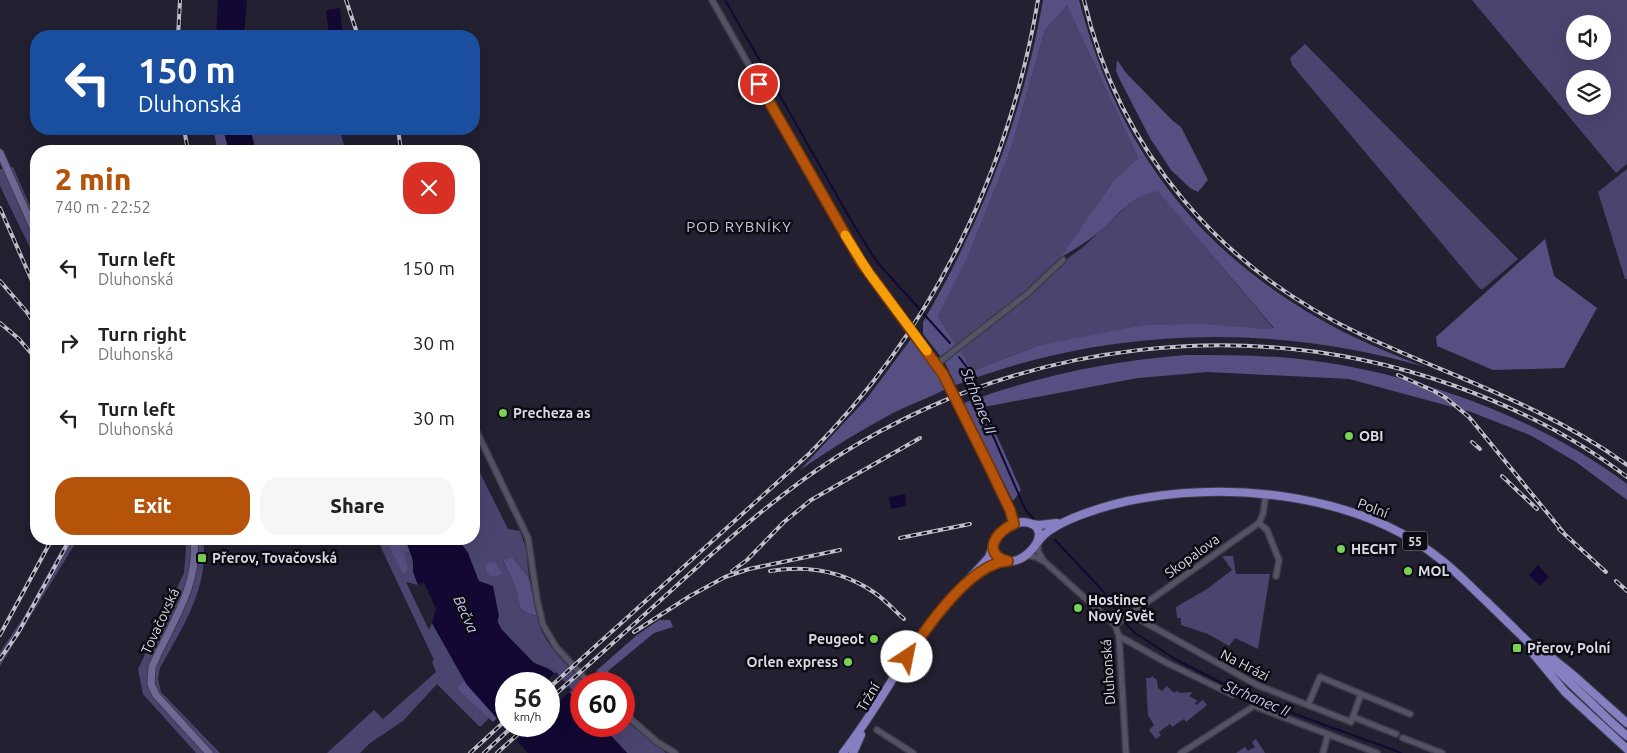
<!DOCTYPE html>
<html lang="en">
<head>
<meta charset="utf-8">
<style>
  :root { --surface:#fff; --page:#f6f6f6; --text:#222; --muted:#767676; --accent:#b45309 }
  body { margin:0; font-family:Ubuntu,sans-serif; background:var(--page); color:var(--text); height:100vh; display:flex; flex-direction:column; font-size:19px; white-space:nowrap }
  * { box-sizing:border-box; margin:0 }
  p { font-size:16px; color:var(--muted) }
  .icon { flex:none; width:28px; height:28px; fill:none; stroke:currentColor; stroke-width:2; stroke-linecap:round; stroke-linejoin:round }
  .map { position:relative; flex:1; overflow:hidden }
  .drawer { position:absolute; left:30px; top:145px; width:450px; height:400px; display:flex; flex-direction:column; background:var(--surface); border-radius:20px; box-shadow:0 5px 20px #0002 }
  .drawer>* { flex:none }
  .hud { position:absolute; left:30px; top:30px; width:450px; height:105px; border-radius:20px; box-shadow:0 5px 20px #0002; background:#1a4fa0; color:#fff; overflow:hidden }
  .controls { position:absolute; left:1566px; top:15px; display:grid; gap:10px }
  .controls a { display:grid; place-items:center; width:45px; height:45px; border-radius:50%; background:var(--surface); box-shadow:0 5px 20px #0002; font-size:25px }
  .speed { position:absolute; left:495px; top:672px; display:flex; gap:10px; font-size:25px; font-weight:700; text-align:center }
  .speed>* { display:grid; place-content:center; width:65px; height:65px; border-radius:50%; background:var(--surface); box-shadow:0 5px 20px #0002; line-height:1 }
  .speed small { font-size:12px; font-weight:400 }
  .speed .limit { border:8px solid #d22; background:#fff; color:#111 }
  .pin { position:absolute; display:grid; place-items:center; width:42px; height:42px; color:#fff; margin:-21px; border:2px solid #fff; border-radius:50%; box-shadow:0 1px 5px #0007 }
  .me { position:absolute; width:55px; margin:-28px; rotate:34deg; stroke-linejoin:round; filter:drop-shadow(0 0 4px #0008) }
  .turn { display:flex; align-items:center; gap:18px; height:105px; padding:0 25px; font-size:22px }
  .turn .icon { width:65px; height:65px; stroke-width:2.5 }
  .turn b { display:block; font-size:35px; line-height:42px }
  .round { display:grid; place-items:center; flex:none; width:52px; height:52px; border-radius:20px; background:var(--page) }
  .overview { display:flex; align-items:center; justify-content:space-between; height:85px; padding:0 25px }
  h1 { font-size:30px; font-weight:800; line-height:38px; color:var(--accent) }
  .primary-button { display:flex; gap:10px; margin-top:auto; padding:10px 25px }
  .primary-button a { flex:1; height:58px; border-radius:20px; background:var(--accent); color:#fff; font-size:20px; font-weight:800; line-height:58px; text-align:center }
  .primary-button a+a { background:var(--page); color:var(--text) }
  ul { padding:0; list-style:none }
  li { display:flex; align-items:center; gap:15px; height:75px; padding:0 25px }
  li div { flex:1 }
  li b { display:block; font-size:19px }
  li em { font-style:normal }
  .map>svg:first-child { display:block }
  .green { fill:#49456f; fill-rule:evenodd }
  .forest { fill:#555081 }
  .water { fill:#130833; fill-rule:evenodd }
  .pier { fill:#222031 }
  .lines { fill:none; stroke-linecap:round; stroke-linejoin:round }
  .stream { stroke:#130833; stroke-width:2 }
  .street-casing { stroke:#3d3c49; stroke-width:8 }
  .secondary-casing { stroke:#3d3c49; stroke-width:9 }
  .primary-casing { stroke:#3d3c49; stroke-width:10 }
  .street { stroke:#545366; stroke-width:5 }
  .secondary { stroke:#6d6994; stroke-width:7 }
  .primary { stroke:#867fc1; stroke-width:8 }
  .rail-casing { stroke:#bfbfcb; stroke-width:4 }
  .rail { stroke:#0c0b12; stroke-width:2; stroke-dasharray:5.5; stroke-linecap:butt }
  .street-bridge-casing { stroke:#3d3c49; stroke-width:8; stroke-linecap:butt }
  .street-bridge { stroke:#545366; stroke-width:5 }
  .route-casing { stroke:#753606; stroke-width:12 }
  .route { stroke:#b45309; stroke-width:9 }
  .slow { stroke:#f59e0b; stroke-width:9 }
  .poi-dot { fill:#7ad156; stroke:#0c0b12; stroke-width:2 }
  .labels { text-anchor:middle; dominant-baseline:central; stroke-width:5; stroke-linejoin:round; paint-order:stroke }
  .shield { fill:#0c0b12; stroke:#9d9da6; stroke-width:1 }
  .shield-label { font-size:12px; font-weight:bold; fill:#dbdbe6 }
  .poi-label { font-size:14px; font-weight:bold; fill:#dbdbe6; stroke:#0c0b12; text-anchor:start }
  .street-label { font-size:14px; fill:#dbdbe6; stroke:#0c0b12 }
  .neighbourhood-label { font-size:15px; letter-spacing:1px; fill:#c8c7dd; stroke:#0c0b12 }
  .water-label { font-size:15px; font-style:italic; fill:#c6c3f2; stroke:#0c0b12 }
</style>
</head>
<body>
<div class="map">
<svg width="1627" height="753" viewBox="0 0 1627 753">
  <rect width="100%" height="100%" fill="#222031"/>
  <!-- green -->
  <g class="green">
    <path d="M1472 0H1627V164L1616 173ZM1575 24H1602V51H1575ZM1575 79H1602V106H1575Z"/>
    <polygon points="1067,6 1138,158 1114,180 1060,259 1064,261 1083,247 1130,203 1145,193 1158,190 1274,329 1040,345 972,371 938,317 967,259 1011,149 1045,30"/>
    <polygon points="1305,44 1518,259 1483,289 1480,289 1292,65 1290,58"/>
    <polygon points="250,129 339,129 346,151 256,151"/>
    <polygon points="13,167 36,220 36,260 0,186 0,169"/>
    <polygon points="1627,169 1627,279 1625,279 1598,192"/>
    <path d="M474 461 508 529 520 531 526 549 529 578 514 559 503 561C507 569 512 578 515 587 521 605 515 611 537 616 541 643 568 665 585 684H581V711L577 708 575 699 548 668 534 663 502 630 473 570 468 553 458 539H474Z"/>
    <polygon points="67,539 78,539 0,666 0,652 25,615"/>
    <path d="M185 539H203C210 587 182 628 160 668L158 679 161 692 220 753H196L143 694 138 669 184 573 186 549Z"/>
    <path d="M377 539H385L403 575 404 555 410 550C414 562 413 573 418 585L406 582 429 630 432 623 464 680 459 685V691L489 718 480 727 437 684 403 721 370 743 360 753H327L374 710 383 719 436 672 432 662 434 660Z"/>
    <polygon points="1222,556 1233,556 1236,574 1270,574 1258,649 1235,638 1229,646 1208,634 1181,625 1181,618 1177,618 1176,607 1207,589 1232,570"/>
    <polygon points="1152,676 1157,680 1158,688 1162,691 1167,686 1174,693 1177,691 1180,693 1193,692 1189,696 1198,701 1195,703 1196,705 1203,700 1207,705 1186,722 1184,719 1172,727 1170,724 1159,732 1161,735 1156,739 1149,730 1154,725 1148,715 1146,678 1151,678"/>
    <polygon points="624,719 666,753 627,753 602,726 624,726"/>
    <polygon points="1256,739 1265,753 1236,753 1245,747 1248,751 1255,747 1252,742"/>
  </g>
  <!-- forest -->
  <g class="forest">
    <path d="M1043 0H1079C1116 141 1191 245 1318 318 1352 338 1389 353 1425 367 1272 322 1105 327 956 385L945 363 960 350 972 371 1040 345 1145 325 1202 324 1265 329 1274 328 1158 191C1131 195 1119 215 1099 232 1087 242 1073 250 1060 258L1114 180 1138 158 1067 6 1045 30 1011 149 967 259 938 317 956 345 941 357 923 334V322C982 221 1023 115 1043 0Z"/>
    <polygon points="1117,60 1127,74 1173,121 1181,127 1208,180 1198,192 1190,188 1171,170 1150,138 1121,82 1116,71"/>
    <polygon points="213,129 223,129 229,151 218,151"/>
    <polygon points="1545,239 1554,276 1597,308 1564,368 1493,370 1437,346 1436,337"/>
    <path d="M911 339C925 347 940 375 946 389 929 398 911 404 893 413 861 430 830 449 800 470L868 397Z"/>
    <path d="M1186 355C1224 355 1262 355 1300 359 1409 371 1540 417 1627 484V500L1576 462 1530 435 1471 412 1349 379 1208 372 1138 378 984 407 1021 490 1013 501 964 403C1038 376 1108 361 1186 355Z"/>
    <polygon points="385,539 405,539 410,550 404,555 408,568 403,575"/>
    <path d="M513 558 529 578 537 616C515 611 521 605 515 587 512 578 507 569 503 560Z"/>
    <polygon points="495,562 502,574 492,577 487,573 485,566 489,563"/>
    <polygon points="659,620 670,620 673,627 654,633 608,671 609,673 605,678 596,671 637,635"/>
    <polygon points="464,680 497,718 493,722 459,691 459,685"/>
  </g>
  <!-- water -->
  <g class="water">
    <polygon points="218,0 247,0 244,36 216,36"/>
    <polygon points="340,8 342,30 329,32 326,10"/>
    <polygon points="223,129 250,129 256,151 229,151"/>
    <polygon points="905,494 906,506 891,509 889,497"/>
    <path d="M405 539H458L468 553 479 581 493 586 499 616 497 622 502 630 534 663 552 671 575 699 577 708 581 711V726H602L627 753H528L467 685 432 623 436 609 424 582 418 585 413 572V560ZM506 684H549V726H506Z"/>
    <polygon points="1538,565 1549,577 1540,586 1529,575"/>
  </g>
  <!-- pier -->
  <g class="pier">
    <polygon points="556,672 572,690 549,711 549,684 543,684"/>
    <polygon points="506,716 506,726 532,726 516,741 516,743 497,722"/>
  </g>
  <g class="lines">
    <!-- stream -->
    <g class="stream">
      <polyline points="725,0 855,227 877,262 950,343"/>
      <polyline points="959,357 969,370 977,399 1026,511 1036,521"/>
      <polyline points="1055,540 1103,591 1120,615"/>
      <polyline points="1124,622 1135,633 1175,659 1249,697 1401,753"/>
    </g>
    <defs>
      <g id="street">
        <polyline points="712,0 850,244 869,273 905,321"/>
        <polyline points="915,334 937,364 949,385"/>
        <polyline points="937,364 1027,294 1063,260"/>
        <polyline points="959,406 1010,510 1014,524"/>
        <polyline points="474,426 528,538 537,599 543,625 556,647 590,684"/>
        <polyline points="1259,523 1267,530 1279,560 1276,576"/>
        <polyline points="1038,542 1038,551 1043,560"/>
        <polyline points="1026,555 1036,557 1045,562 1115,625 1119,636 1126,753"/>
        <polyline points="1130,614 1257,685 1351,722 1361,694"/>
        <polyline points="1115,625 1259,523 1263,514 1266,494"/>
        <polyline points="1119,636 1165,662 1233,695"/>
        <polyline points="1308,705 1320,677 1410,714"/>
        <polyline points="624,713 657,742 675,753"/>
        <polyline points="1353,717 1396,734"/>
        <polyline points="877,730 913,753"/>
        <polyline points="1403,738 1442,753"/>
        <polyline points="1181,753 1254,706 1377,753"/>
        <polyline points="1323,753 1328,734"/>
      </g>
      <g id="secondary">
        <polyline points="0,153 36,234"/>
        <path d="M194 539C199 587 170 625 152 667L151 684 156 695 209 753"/>
      </g>
      <g id="primary">
        <path d="M1023 522C1066 525 1010 587 994 549 992 533 1008 524 1023 522Z"/>
        <polyline points="1032,524 1039,525 1057,523"/>
        <path d="M1038 542C1052 519 1118 502 1144 498 1240 482 1362 496 1440 559 1457 572 1472 588 1487 602 1520 634 1552 666 1585 697 1599 710 1612 724 1627 736"/>
        <polyline points="978,575 994,564 1007,561"/>
        <polyline points="1541,649 1572,674 1627,723"/>
        <polyline points="1530,650 1565,692 1627,749"/>
        <path d="M843 753C875 712 898 667 928 626 946 601 969 580 989 557L993 545"/>
        <polyline points="853,753 861,735"/>
      </g>
    </defs>
    <!-- street casing -->
    <use href="#street" class="street-casing"/>
    <!-- secondary casing -->
    <use href="#secondary" class="secondary-casing"/>
    <!-- primary casing -->
    <use href="#primary" class="primary-casing"/>
    <!-- street -->
    <use href="#street" class="street"/>
    <!-- secondary -->
    <use href="#secondary" class="secondary"/>
    <!-- primary -->
    <use href="#primary" class="primary"/>
    <defs>
      <g id="rail">
        <polyline points="346,0 358,36"/>
        <path d="M1084 0C1119 151 1221 269 1360 334 1450 376 1546 406 1627 465"/>
        <polyline points="178,36 180,0"/>
        <polyline points="184,129 188,151"/>
        <polyline points="398,129 401,151"/>
        <polyline points="0,208 36,290"/>
        <polyline points="0,281 26,311 36,326"/>
        <polyline points="0,323 19,339 36,359"/>
        <polyline points="1398,375 1434,391 1446,398 1469,417 1563,532"/>
        <polyline points="1472,442 1480,449"/>
        <polyline points="1502,476 1537,509"/>
        <polyline points="1559,529 1606,572"/>
        <polyline points="900,538 970,524"/>
        <polyline points="732,571 747,560 784,522 811,500 920,438"/>
        <path d="M770 571C807 565 843 571 875 593 885 600 894 610 904 619"/>
        <polyline points="1616,581 1627,591"/>
        <polyline points="634,632 690,596 725,577 749,569 840,550"/>
        <polyline points="0,635 52,539"/>
        <polyline points="0,659 18,633 70,539"/>
        <path d="M549 688 810 453C933 330 1009 171 1038 0"/>
        <path d="M549 700C594 660 640 619 685 578 734 534 783 491 838 456 1022 340 1250 313 1455 386 1516 408 1575 437 1627 477"/>
        <polyline points="470,753 506,720"/>
        <polyline points="484,753 513,726"/>
        <polyline points="497,753 527,726"/>
      </g>
    </defs>
    <!-- rail casing -->
    <use href="#rail" class="rail-casing"/>
    <!-- rail -->
    <use href="#rail" class="rail"/>
    <defs>
      <g id="street-bridge">
        <polyline points="905,321 915,334"/>
        <polyline points="949,385 959,406"/>
      </g>
    </defs>
    <!-- street-bridge casing -->
    <use href="#street-bridge" class="street-bridge-casing"/>
    <!-- street-bridge -->
    <use href="#street-bridge" class="street-bridge"/>
  </g>
  <g class="lines">
    <defs>
      <path id="route" d="M759 84 861 262 943 374 988 464 1010 510 1014 524C997 530 980 554 1008 561 971 563 926 628 907 657"/>
    </defs>
    <!-- route casing -->
    <use href="#route" class="route-casing"/>
    <!-- route -->
    <use href="#route" class="route"/>
    <!-- slow -->
    <polyline class="slow" points="845,235 869,273 927,351"/>
  </g>
  <!-- markers -->
  <g class="poi-dot">
    <circle cx="503" cy="413" r="5"/>
    <circle cx="1349" cy="436" r="5"/>
    <circle cx="1341" cy="549" r="5"/>
    <rect x="197" y="553" width="10" height="10" rx="2.5"/>
    <circle cx="1408" cy="571" r="5"/>
    <circle cx="1078" cy="608" r="5"/>
    <circle cx="874" cy="639" r="5"/>
    <rect x="1512" y="643" width="10" height="10" rx="2.5"/>
    <circle cx="848" cy="662" r="5"/>
  </g>
  <g class="labels">
    <!-- shield labels -->
    <rect class="shield" x="1402.5" y="531.5" width="25" height="19" rx="4"/>
    <g class="shield-label">
      <text x="1415" y="541">55</text>
    </g>
    <!-- poi labels -->
    <g class="poi-label">
      <text x="513" y="413">Precheza as</text>
      <text x="1359" y="436">OBI</text>
      <text x="1351" y="549">HECHT</text>
      <text x="212" y="558">Přerov, Tovačovská</text>
      <text x="1418" y="571">MOL</text>
      <text x="1088" y="600">Hostinec<tspan x="1088" dy="16">Nový Svět</tspan></text>
      <text x="864" y="639" text-anchor="end">Peugeot</text>
      <text x="1527" y="648">Přerov, Polní</text>
      <text x="838" y="662" text-anchor="end">Orlen express</text>
    </g>
    <!-- street labels -->
    <g class="street-label">
      <text transform="translate(1373 508) rotate(21)">Polní</text>
      <text transform="translate(1192 556) rotate(-36)">Skopalova</text>
      <text transform="translate(160 621) rotate(-65)">Tovačovská</text>
      <text transform="translate(1245 665) rotate(27)">Na Hrázi</text>
      <text transform="translate(1108 672) rotate(-94)">Dluhonská</text>
      <text transform="translate(868 697) rotate(-59)">Tržní</text>
    </g>
    <!-- neighbourhood labels -->
    <g class="neighbourhood-label">
      <text x="739" y="226">POD RYBNÍKY</text>
    </g>
    <!-- water labels -->
    <g class="water-label">
      <text transform="translate(979 401) rotate(68)">Strhanec II</text>
      <text transform="translate(466 614) rotate(66)">Bečva</text>
      <text transform="translate(1257 698) rotate(23)">Strhanec II</text>
    </g>
  </g>
</svg>
<div class="controls">
<a><svg class="icon" aria-label="sound" viewBox="0 0 24 24"><path d="M4 9h4l5-4v14l-5-4H4zM17 9q2 3 0 6"/></svg></a>
<a><svg class="icon" aria-label="layers" viewBox="0 0 24 24"><path d="M12 4l9 5-9 5-9-5zM3 14l9 5 9-5"/></svg></a>
</div>
<div class="speed"><div>56<small>km/h</small></div><div class="limit">60</div></div>
<div class="pin" style="left:759px;top:84px;background:#d93025"><svg class="icon" aria-label="arrive" viewBox="0 0 24 24"><path d="M6 21V4h12l-3 4 3 4H6"/></svg></div>
<svg class="me" style="left:907px;top:657px" viewBox="-20 -20 40 40"><circle r="19" fill="#fff"/><path d="M0-13L10 11 0 6-10 11z" fill="#b45309"/></svg>
<div class="hud">
<div class="turn"><svg class="icon" aria-label="left" viewBox="0 0 24 24"><path d="M17 20v-9H6M10 6l-5 5 5 5"/></svg><div><b>150 m</b>Dluhonská</div></div>
</div>
<section class="drawer">
<div class="overview"><div><h1>2 min</h1><p>740 m · 22:52</p></div><a class="round" style="background:#d93025;color:#fff"><svg class="icon" aria-label="close" viewBox="0 0 24 24"><path d="M6 6l12 12M18 6L6 18"/></svg></a></div>
<ul>
<li><svg class="icon" aria-label="left" viewBox="0 0 24 24"><path d="M17 20v-9H6M10 6l-5 5 5 5"/></svg><div><b>Turn left</b><p>Dluhonská</p></div><em>150 m</em></li>
<li><svg class="icon" aria-label="right" viewBox="0 0 24 24"><path d="M7 20v-9h11M14 6l5 5-5 5"/></svg><div><b>Turn right</b><p>Dluhonská</p></div><em>30 m</em></li>
<li><svg class="icon" aria-label="left" viewBox="0 0 24 24"><path d="M17 20v-9H6M10 6l-5 5 5 5"/></svg><div><b>Turn left</b><p>Dluhonská</p></div><em>30 m</em></li>
</ul>
<div class="primary-button"><a>Exit</a><a>Share</a></div>
</section>
</div>
</body>
</html>
